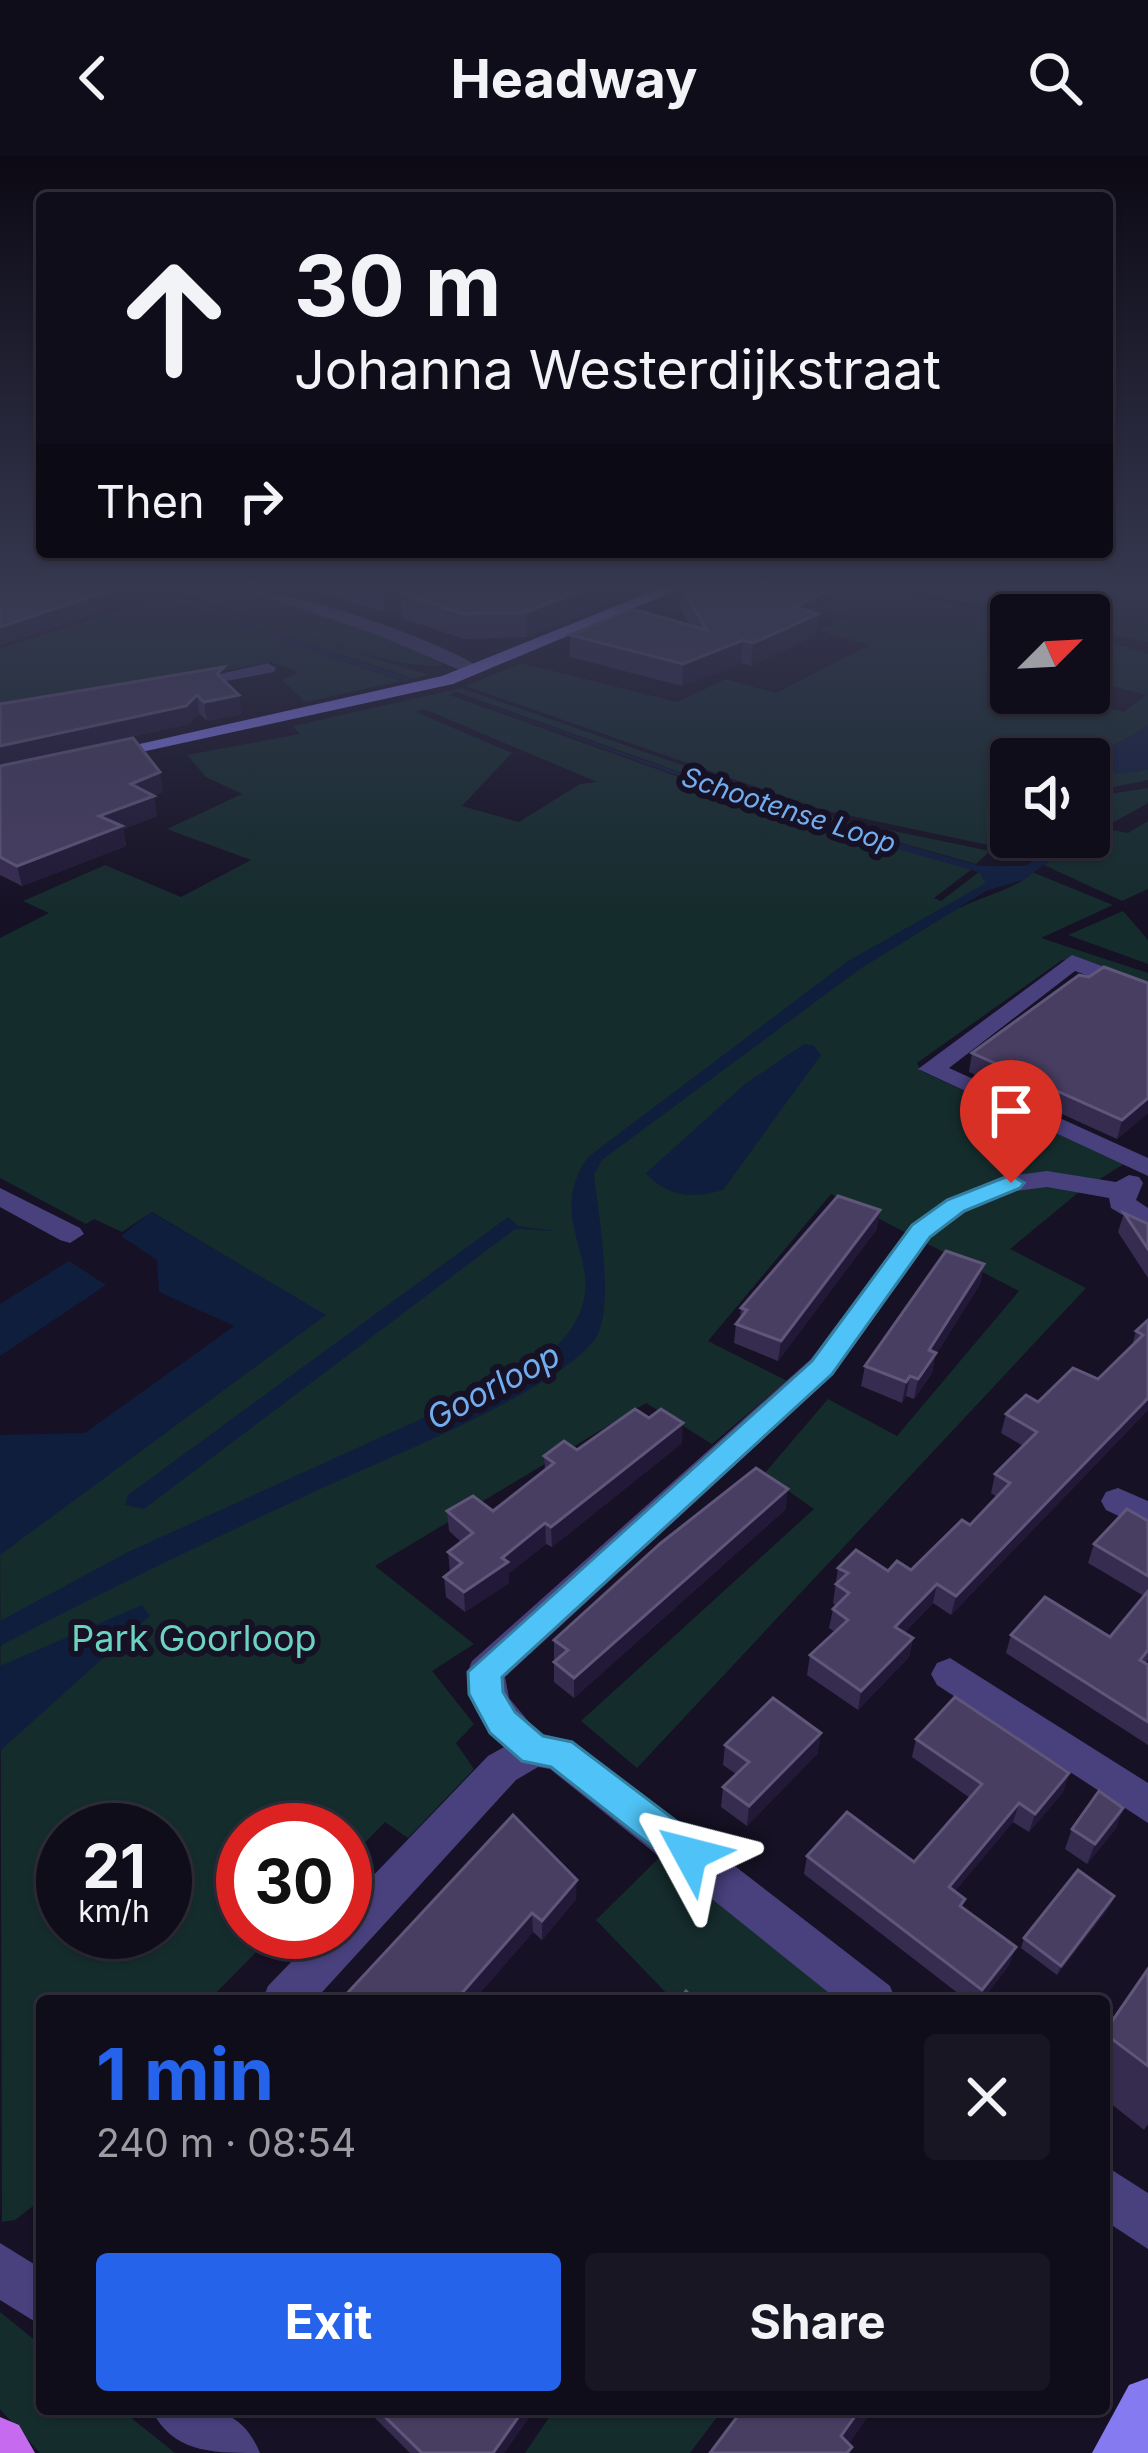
<!DOCTYPE html>
<html lang="en">
<head>
<meta charset="utf-8">
<style>
  :root { --surface:#100d1b; --page:#191624; --text:#f1f3f6; --muted:#9c9ca3; --line:#302d3a; --accent:#2563eb }
  body { margin:0; font-family:Inter,sans-serif; background:var(--page); color:var(--text); height:100vh; display:flex; flex-direction:column; font-size:45px; white-space:nowrap }
  * { box-sizing:border-box; margin:0 }
  p { font-size:39px; color:var(--muted) }
  .icon { flex:none; width:66px; height:66px; fill:none; stroke:currentColor; stroke-width:2; stroke-linecap:round; stroke-linejoin:round }
  .map { position:relative; flex:1; overflow:hidden }
  .drawer { position:absolute; left:36px; top:1839px; width:1074px; height:420px; display:flex; flex-direction:column; background:var(--surface); border-radius:12px; box-shadow:0 3px 9px #0004,0 0 0 3px var(--line) }
  .drawer>* { flex:none }
  .banner { position:absolute; left:36px; top:36px; width:1077px; height:366px; border-radius:12px; box-shadow:0 3px 9px #0004,0 0 0 3px var(--line); background:#100d1b; color:var(--text); overflow:hidden }
  .needle { width:78px; rotate:66deg }
  .controls { position:absolute; left:990px; top:438px; display:grid; gap:24px }
  .controls a { display:grid; place-items:center; width:120px; height:120px; border-radius:12px; background:var(--surface); box-shadow:0 3px 9px #0004,0 0 0 3px var(--line); font-size:60px }
  .speed { position:absolute; left:36px; top:1647px; display:flex; gap:24px; font-size:60px; font-weight:700; text-align:center }
  .speed>* { display:grid; place-content:center; width:156px; height:156px; border-radius:50%; background:var(--surface); box-shadow:0 3px 9px #0004,0 0 0 3px var(--line); line-height:1 }
  .speed small { font-size:30px; font-weight:400 }
  .speed .limit { border:18px solid #d22; background:#fff; color:#111 }
  .pin { position:absolute; display:grid; place-items:center; width:102px; height:102px; color:#fff; margin:-123px -51px; border-radius:50% 50% 50% 0; rotate:-45deg; box-shadow:0 0 12px #0007 }
  .pin .icon { rotate:45deg }
  .me { position:absolute; width:132px; margin:-66px; rotate:308deg; stroke-linejoin:round; filter:drop-shadow(0 0 9px #0008) }
  .turn { display:flex; align-items:center; gap:42px; height:252px; padding:0 60px; font-size:54px }
  .turn .icon { width:156px; height:156px; stroke-width:2.5 }
  .turn b { display:block; font-size:84px; line-height:102px }
  .then { display:flex; align-items:center; height:114px; padding:0 60px; background:#0003; gap:24px; font-size:45px }
  .round { display:grid; place-items:center; flex:none; width:126px; height:126px; border-radius:12px; background:var(--page) }
  .overview { display:flex; align-items:center; justify-content:space-between; height:204px; padding:0 60px }
  h1 { font-size:72px; font-weight:700; line-height:90px; color:var(--accent) }
  .action { display:flex; gap:24px; margin-top:auto; padding:24px 60px }
  .action a { flex:1; height:138px; border-radius:12px; background:var(--accent); color:#fff; font-size:48px; font-weight:700; line-height:138px; text-align:center }
  .action a+a { background:var(--page); color:var(--text) }
  header { display:flex; justify-content:space-between; align-items:center; height:156px; padding:0 60px; background:var(--surface); font-size:54px; font-weight:700 }
  .map>svg:first-child { display:block }
  .green { fill:#152c2d; fill-rule:evenodd }
  .water { fill:#101e3e }
  .lines { fill:none; stroke-linecap:round; stroke-linejoin:round }
  .street { fill:#48417e; fill-rule:evenodd }
  .secondary { fill:#857af0; fill-rule:evenodd }
  .primary { fill:#c66bef; fill-rule:evenodd }
  .wall { fill:#362c50 }
  .shaded-wall { fill:#211937 }
  .building { fill:#483e62; stroke:#5f567a; stroke-width:3 }
  .route { fill:#4fc3f7; stroke:#337fa1; stroke-width:3 }
  .labels { text-anchor:middle; dominant-baseline:central; stroke-width:12; stroke-linejoin:round; paint-order:stroke }
  .far-water-label { font-size:27px; font-style:italic; fill:#72adef; stroke:#161124 }
  .water-label { font-size:33px; font-style:italic; fill:#72adef; stroke:#161124 }
  .near-park-label { font-size:36px; fill:#6cd3c0; stroke:#161124 }
</style>
</head>
<body>
<header><svg class="icon" aria-label="back" viewBox="0 0 24 24"><path d="M15 5l-7 7 7 7"/></svg>Headway<svg class="icon" aria-label="search" viewBox="0 0 24 24"><circle cx="10" cy="10" r="6"/><path d="M15 15l6 6"/></svg></header>
<div class="map">
<svg width="1148" height="2297" viewBox="0 0 1148 2297">
  <rect width="100%" height="100%" fill="#161124"/>
  <!-- green -->
  <g class="green">
    <path d="M170 434H243L369 475 444 508C407 522 218 449 170 434Z"/>
    <polygon points="745,434 892,434 1011,462 1011,537 1052,537 1124,556 1146,539 1089,524 1089,482 1148,497 1148,570 1090,603 1134,616 1148,613 1148,624 1089,636 1089,603 1011,603 1011,681 1071,681 1032,705 993,690 823,654 465,530 522,507 677,546 726,523 776,537 869,489 819,474 849,461"/>
    <polygon points="910,434 1148,434 1148,486 1089,474 1089,459 1017,459"/>
    <path d="M174 439 429 519 305 546 282 524 299 516 270 506 0 558V492ZM166 442 407 520 408 522 401 525 160 444Z"/>
    <path d="M461 532 840 664 990 695 976 708 791 656 457 536 449 539 816 670 972 713 934 742 941 745 979 716 985 719 986 727 953 749 960 752C980 741 1021 731 1032 716L1113 749 1041 782 1148 817V830L1078 803 1062 804 917 907 921 915 1124 1008 1079 1036 1010 1093 1086 1132 637 1612 581 1565 814 1353 764 1318 828 1243 897 1280 1019 1135 831 1038 708 1185 787 1225 712 1288 646 1247 375 1410 474 1488 432 1515 474 1568 456 1587 474 1613 408 1682 385 1666 345 1707V1674H243V1776H276L208 1845H42V2043L15 2064 2 2066 0 1352 306 1148 152 1056 122 1076 94 1063 86 1068 0 1022V782L49 757 23 745 105 709 181 741 251 704 167 673 242 638 206 621 187 599 300 578 293 570ZM424 553 597 626 580 628 519 666 462 650 512 597 416 556ZM63 1674H165V1776H63Z"/>
    <polygon points="1148,632 1148,647 1103,672 1128,677 1148,665 1148,733 1122,745 1044,709 1080,681 1089,681 1089,641"/>
    <polygon points="1123,755 1148,784 1148,808 1068,779"/>
    <polygon points="661,1700 841,1845 674,1845 596,1764"/>
    <polygon points="0,2156 42,2190 42,2253 120,2253 175,2297 40,2297 0,2253"/>
    <polygon points="555,2253 723,2253 690,2297 525,2297"/>
  </g>
  <!-- water -->
  <g class="water">
    <polygon points="159,444 172,444 409,522 401,525"/>
    <path d="M450 536 791 656 980 710H1025L1071 681 1080 683 1023 724 986 735 860 813 602 1004 594 1019C598 1056 616 1153 595 1183 559 1233 392 1300 331 1328 219 1380 109 1432 0 1490V1465L128 1396 529 1214C649 1124 531 1082 588 1001L848 805 986 727 979 716 816 670Z"/>
    <polygon points="1148,570 1148,613 1120,618 1089,608 1090,603"/>
    <path d="M804 888 814 890 821 899 723 1034C694 1043 666 1041 646 1017L745 928Z"/>
    <polygon points="151,1056 326,1159 0,1399 0,1279 85,1277 234,1170 159,1136 157,1104 121,1080"/>
    <polygon points="508,1061 518,1070 555,1075 515,1073 144,1353 125,1349 128,1339"/>
    <polygon points="69,1105 106,1129 0,1200 0,1148"/>
    <polygon points="142,1449 150,1460 0,1595 0,1510"/>
  </g>
  <g class="lines">
    <!-- street -->
    <g class="street">
      <path d="M245 434C293 434 445 485 483 514L469 518 370 476Z"/>
      <polygon points="268,507 276,512 274,516 189,532 180,527"/>
      <polygon points="1072,799 1148,827 1148,842 1075,815 949,912 1148,1002 1148,1020 918,913"/>
      <path d="M1047 1015 1116 1026 1129 1019 1139 1021 1143 1027 1136 1044 1148 1052V1074L1111 1052 1109 1042 1047 1031 1016 1035 966 1056 931 1081 833 1219 505 1521 509 1542 529 1566 543 1578 573 1585 890 1830 896 1845H839L550 1613 538 1611 516 1624 314 1845H262L268 1830 320 1776H345V1749L488 1600 504 1591C483 1570 457 1534 472 1505L811 1203 911 1069 946 1044 1001 1021Z"/>
      <polygon points="0,1032 80,1072 84,1078 70,1087 60,1084 0,1051"/>
      <polygon points="1118,1332 1148,1345 1148,1374 1106,1354 1101,1345 1106,1336"/>
      <polygon points="950,1502 1148,1627 1148,1667 937,1529 931,1518 937,1507"/>
      <polygon points="1104,2009 1148,2037 1148,2093 1104,2064"/>
      <polygon points="0,2087 42,2113 42,2170 0,2144"/>
      <path d="M151 2253C200 2253 238 2244 260 2297 211 2297 173 2297 151 2253Z"/>
    </g>
    <!-- secondary -->
    <g class="secondary">
      <polygon points="656,434 677,434 453,528 100,605 91,599 442,520"/>
      <polygon points="1148,2222 1148,2297 1092,2297 1129,2229"/>
    </g>
    <!-- primary -->
    <polygon class="primary" points="0,2261 19,2269 35,2297 0,2297"/>
  </g>
  <!-- wall -->
  <g class="wall">
    <polygon points="312,434 475,434 596,453 527,481 464,483 402,462 401,450 384,456"/>
    <polygon points="680,434 831,434 829,455 818,460 816,479 751,510 741,507 682,530 570,501 570,479 690,470 679,450"/>
    <polygon points="226,526 239,539 241,558 207,565 199,557 188,568 25,605 163,636 153,640 157,660 123,673 126,690 22,730 0,719 0,548"/>
    <polygon points="1148,827 1148,957 1117,983 969,916 972,897"/>
    <polygon points="1124,1057 1148,1068 1148,1122 1118,1076"/>
    <polygon points="877,1073 778,1205 734,1187 736,1168 740,1163 741,1152"/>
    <polygon points="984,1108 980,1128 935,1200 932,1217 914,1243 906,1240 902,1247 861,1230 865,1210"/>
    <polygon points="1148,1164 1148,1254 951,1459 933,1447 904,1477 913,1482 909,1501 858,1554 807,1519 810,1499 835,1476 829,1472 833,1453 836,1450 833,1447 838,1412 911,1414 970,1369 997,1341 991,1337 995,1318 1023,1290 1001,1277 1006,1258 1098,1223 1132,1190 1136,1175"/>
    <polygon points="682,1287 552,1391 546,1388 509,1417 509,1427 465,1456 446,1441 444,1421 450,1416 448,1396 461,1386 449,1375 447,1355 493,1355 545,1314 544,1300 577,1294"/>
    <polygon points="786,1353 574,1542 554,1526 554,1484"/>
    <polygon points="1148,1365 1148,1504 1145,1508 1148,1509 1148,1589 1006,1497 1011,1479 1110,1481 1144,1440 1088,1407 1094,1388"/>
    <polygon points="916,1583 1069,1617 1063,1636 1029,1676 1013,1666 955,1735 963,1752 1010,1808 981,1845 968,1845 804,1718 807,1700 914,1706 970,1642 912,1601"/>
    <polygon points="725,1589 818,1597 747,1670 721,1651 723,1631 736,1618 723,1609"/>
    <polygon points="1123,1652 1116,1672 1087,1708 1065,1693 1072,1673"/>
    <polygon points="513,1659 576,1743 542,1784 533,1776 473,1845 340,1845"/>
    <polygon points="1114,1740 1110,1750 1057,1819 1021,1792 1024,1782"/>
    <polygon points="1148,1813 1148,1968 1144,1974 1104,1942 1104,1874"/>
    <polygon points="366,2253 535,2253 504,2297 410,2297"/>
  </g>
  <!-- shaded-wall -->
  <g class="shaded-wall">
    <polygon points="80,434 98,434 99,438 102,437 105,454 0,490 0,471"/>
    <polygon points="383,434 404,434 400,437 401,450 384,456"/>
    <polygon points="583,434 613,434 596,453 527,481 526,456"/>
    <polygon points="831,434 829,455 818,460 816,479 751,510 753,487 795,451"/>
    <polygon points="743,484 741,507 682,530 683,508"/>
    <polygon points="197,539 199,557 188,568 0,610 0,590"/>
    <polygon points="239,539 241,558 207,565 204,546"/>
    <polygon points="160,616 163,636 148,642 154,640 157,660 123,673 126,690 22,730 17,710 131,628"/>
    <polygon points="1148,942 1148,957 1117,983 1122,964"/>
    <polygon points="880,1054 877,1073 778,1205 781,1185"/>
    <polygon points="984,1108 980,1128 935,1200 932,1217 914,1243 918,1223 929,1194"/>
    <polygon points="910,1220 906,1240 902,1247 906,1226"/>
    <polygon points="1148,1242 1148,1254 951,1459 956,1440"/>
    <polygon points="683,1267 682,1287 552,1391 551,1371"/>
    <polygon points="788,1333 786,1353 574,1542 574,1522"/>
    <polygon points="545,1367 546,1388 509,1417 509,1427 465,1456 464,1436"/>
    <polygon points="937,1428 933,1447 891,1490 895,1471"/>
    <polygon points="913,1482 909,1501 858,1554 861,1535"/>
    <polygon points="821,1577 818,1597 747,1670 749,1650"/>
    <polygon points="1069,1617 1063,1636 1029,1676 1035,1658"/>
    <polygon points="1019,1647 1013,1666 944,1748 949,1731"/>
    <polygon points="1123,1652 1116,1672 1087,1708 1095,1688"/>
    <polygon points="577,1724 576,1743 542,1784 542,1765"/>
    <polygon points="1114,1740 1110,1750 1057,1819 1061,1810"/>
    <polygon points="532,1757 533,1776 473,1845 455,1845"/>
    <polygon points="1016,1791 1010,1808 981,1845 978,1845 982,1834"/>
    <polygon points="524,2253 535,2253 504,2297 493,2297"/>
    <polygon points="860,2253 873,2253 843,2297 841,2280"/>
  </g>
  <!-- building -->
  <g class="building">
    <polygon points="0,434 94,434 102,437 0,471"/>
    <polygon points="401,434 475,434 506,439 518,434 583,434 526,456 463,458 400,437"/>
    <polygon points="683,434 830,434 795,451 818,458 753,487 743,484 683,508 570,479 633,453 707,474"/>
    <polygon points="224,511 217,518 239,539 204,546 197,539 186,550 0,590 0,548"/>
    <polygon points="133,582 160,616 131,628 154,640 99,660 122,670 17,710 0,701 0,610"/>
    <polygon points="1104,811 1148,827 1148,942 1122,964 972,897 1079,819 1089,821"/>
    <polygon points="838,1040 880,1054 781,1185 736,1168 747,1154 741,1152"/>
    <polygon points="1124,1057 1148,1068 1148,1093"/>
    <polygon points="946,1095 984,1108 929,1194 936,1197 918,1223 910,1220 906,1226 865,1210"/>
    <polygon points="1148,1164 1148,1242 956,1440 937,1428 895,1471 913,1482 861,1535 810,1499 848,1464 833,1453 849,1437 836,1428 848,1417 838,1412 856,1394 888,1415 897,1405 911,1414 962,1364 970,1369 1010,1327 995,1318 1037,1276 1006,1258 1026,1239 1038,1246 1073,1212 1098,1223 1143,1179 1136,1175"/>
    <polygon points="635,1253 649,1262 661,1253 683,1267 551,1371 545,1367 502,1402 508,1406 464,1436 444,1421 462,1407 448,1396 473,1377 447,1355 473,1340 493,1355 554,1307 544,1300 564,1285 577,1294"/>
    <polygon points="756,1312 788,1333 574,1522 554,1506 568,1494 554,1484 661,1387"/>
    <polygon points="1127,1353 1148,1365 1148,1420 1094,1388"/>
    <polygon points="1148,1435 1148,1494 1140,1504 1148,1509 1148,1566 1011,1479 1045,1441 1110,1481"/>
    <polygon points="955,1541 1069,1617 1035,1658 1019,1647 949,1731 965,1743 960,1750 1016,1791 982,1834 807,1700 847,1656 914,1706 982,1628 916,1583"/>
    <polygon points="773,1542 821,1577 749,1650 723,1631 749,1606 725,1589"/>
    <polygon points="1099,1635 1123,1652 1095,1688 1072,1673"/>
    <polygon points="513,1659 577,1724 542,1765 532,1757 455,1845 340,1845"/>
    <polygon points="1078,1714 1114,1740 1061,1810 1024,1782"/>
    <polygon points="1148,1813 1148,1910 1104,1877"/>
    <polygon points="686,1835 695,1845 678,1845"/>
    <polygon points="377,2253 524,2253 493,2297 422,2297"/>
    <polygon points="743,2253 860,2253 841,2280 852,2291 847,2297 710,2297"/>
  </g>
  <!-- sky -->
  <linearGradient id="sky" x2="0" y2="1"><stop stop-color="#0c0914"/><stop offset="0.57" stop-color="#363850"/><stop offset="1" stop-color="#363850" stop-opacity="0"/></linearGradient>
  <rect width="1148" height="756" fill="url(#sky)"/>
  <!-- route -->
  <polygon class="route" points="1011,1019 1024,1027 1020,1032 964,1055 930,1081 832,1218 502,1521 503,1536 515,1556 543,1580 572,1586 704,1686 709,1698 704,1710 690,1715 677,1710 551,1611 522,1605 490,1577 469,1538 468,1516 812,1205 912,1069 947,1044"/>
  <g class="labels">
    <!-- far-water labels -->
    <g class="far-water-label">
      <text transform="translate(789 654) rotate(18)">Schootense Loop</text>
    </g>
    <!-- water labels -->
    <g class="water-label">
      <text transform="translate(493 1230) rotate(-28)">Goorloop</text>
    </g>
    <!-- near-park labels -->
    <g class="near-park-label">
      <text x="194" y="1482">Park Goorloop</text>
    </g>
  </g>
</svg>
<div class="controls">
<a><svg class="needle" viewBox="-14 -14 28 28"><path d="M0-13l5 13h-10z" fill="#e53935"/><path d="M0 13l5-13h-10z" fill="#9c9ca3"/></svg></a>
<a><svg class="icon" aria-label="sound" viewBox="0 0 24 24"><path d="M4 9h4l5-4v14l-5-4H4zM17 9q2 3 0 6"/></svg></a>
</div>
<div class="speed"><div>21<small>km/h</small></div><div class="limit">30</div></div>
<div class="pin" style="left:1011px;top:1027px;background:#d93025"><svg class="icon" aria-label="arrive" viewBox="0 0 24 24"><path d="M6 21V4h12l-3 4 3 4H6"/></svg></div>
<svg class="me" style="left:690px;top:1698px" viewBox="-20 -20 40 40"><path d="M0-17L14 15 0 8-14 15z" fill="#4fc3f7" stroke="#fff" stroke-width="4"/></svg>
<div class="banner">
<div class="turn"><svg class="icon" aria-label="ahead" viewBox="0 0 24 24"><path d="M12 20V5M6 11l6-6 6 6"/></svg><div><b>30 m</b>Johanna Westerdijkstraat</div></div>
<div class="then">Then<svg class="icon" aria-label="right" viewBox="0 0 24 24"><path d="M7 20v-9h11M14 6l5 5-5 5"/></svg></div>
</div>
<section class="drawer">
<div class="overview"><div><h1>1 min</h1><p>240 m · 08:54</p></div><a class="round"><svg class="icon" aria-label="close" viewBox="0 0 24 24"><path d="M6 6l12 12M18 6L6 18"/></svg></a></div>
<div class="action"><a>Exit</a><a>Share</a></div>
</section>
</div>
</body>
</html>
